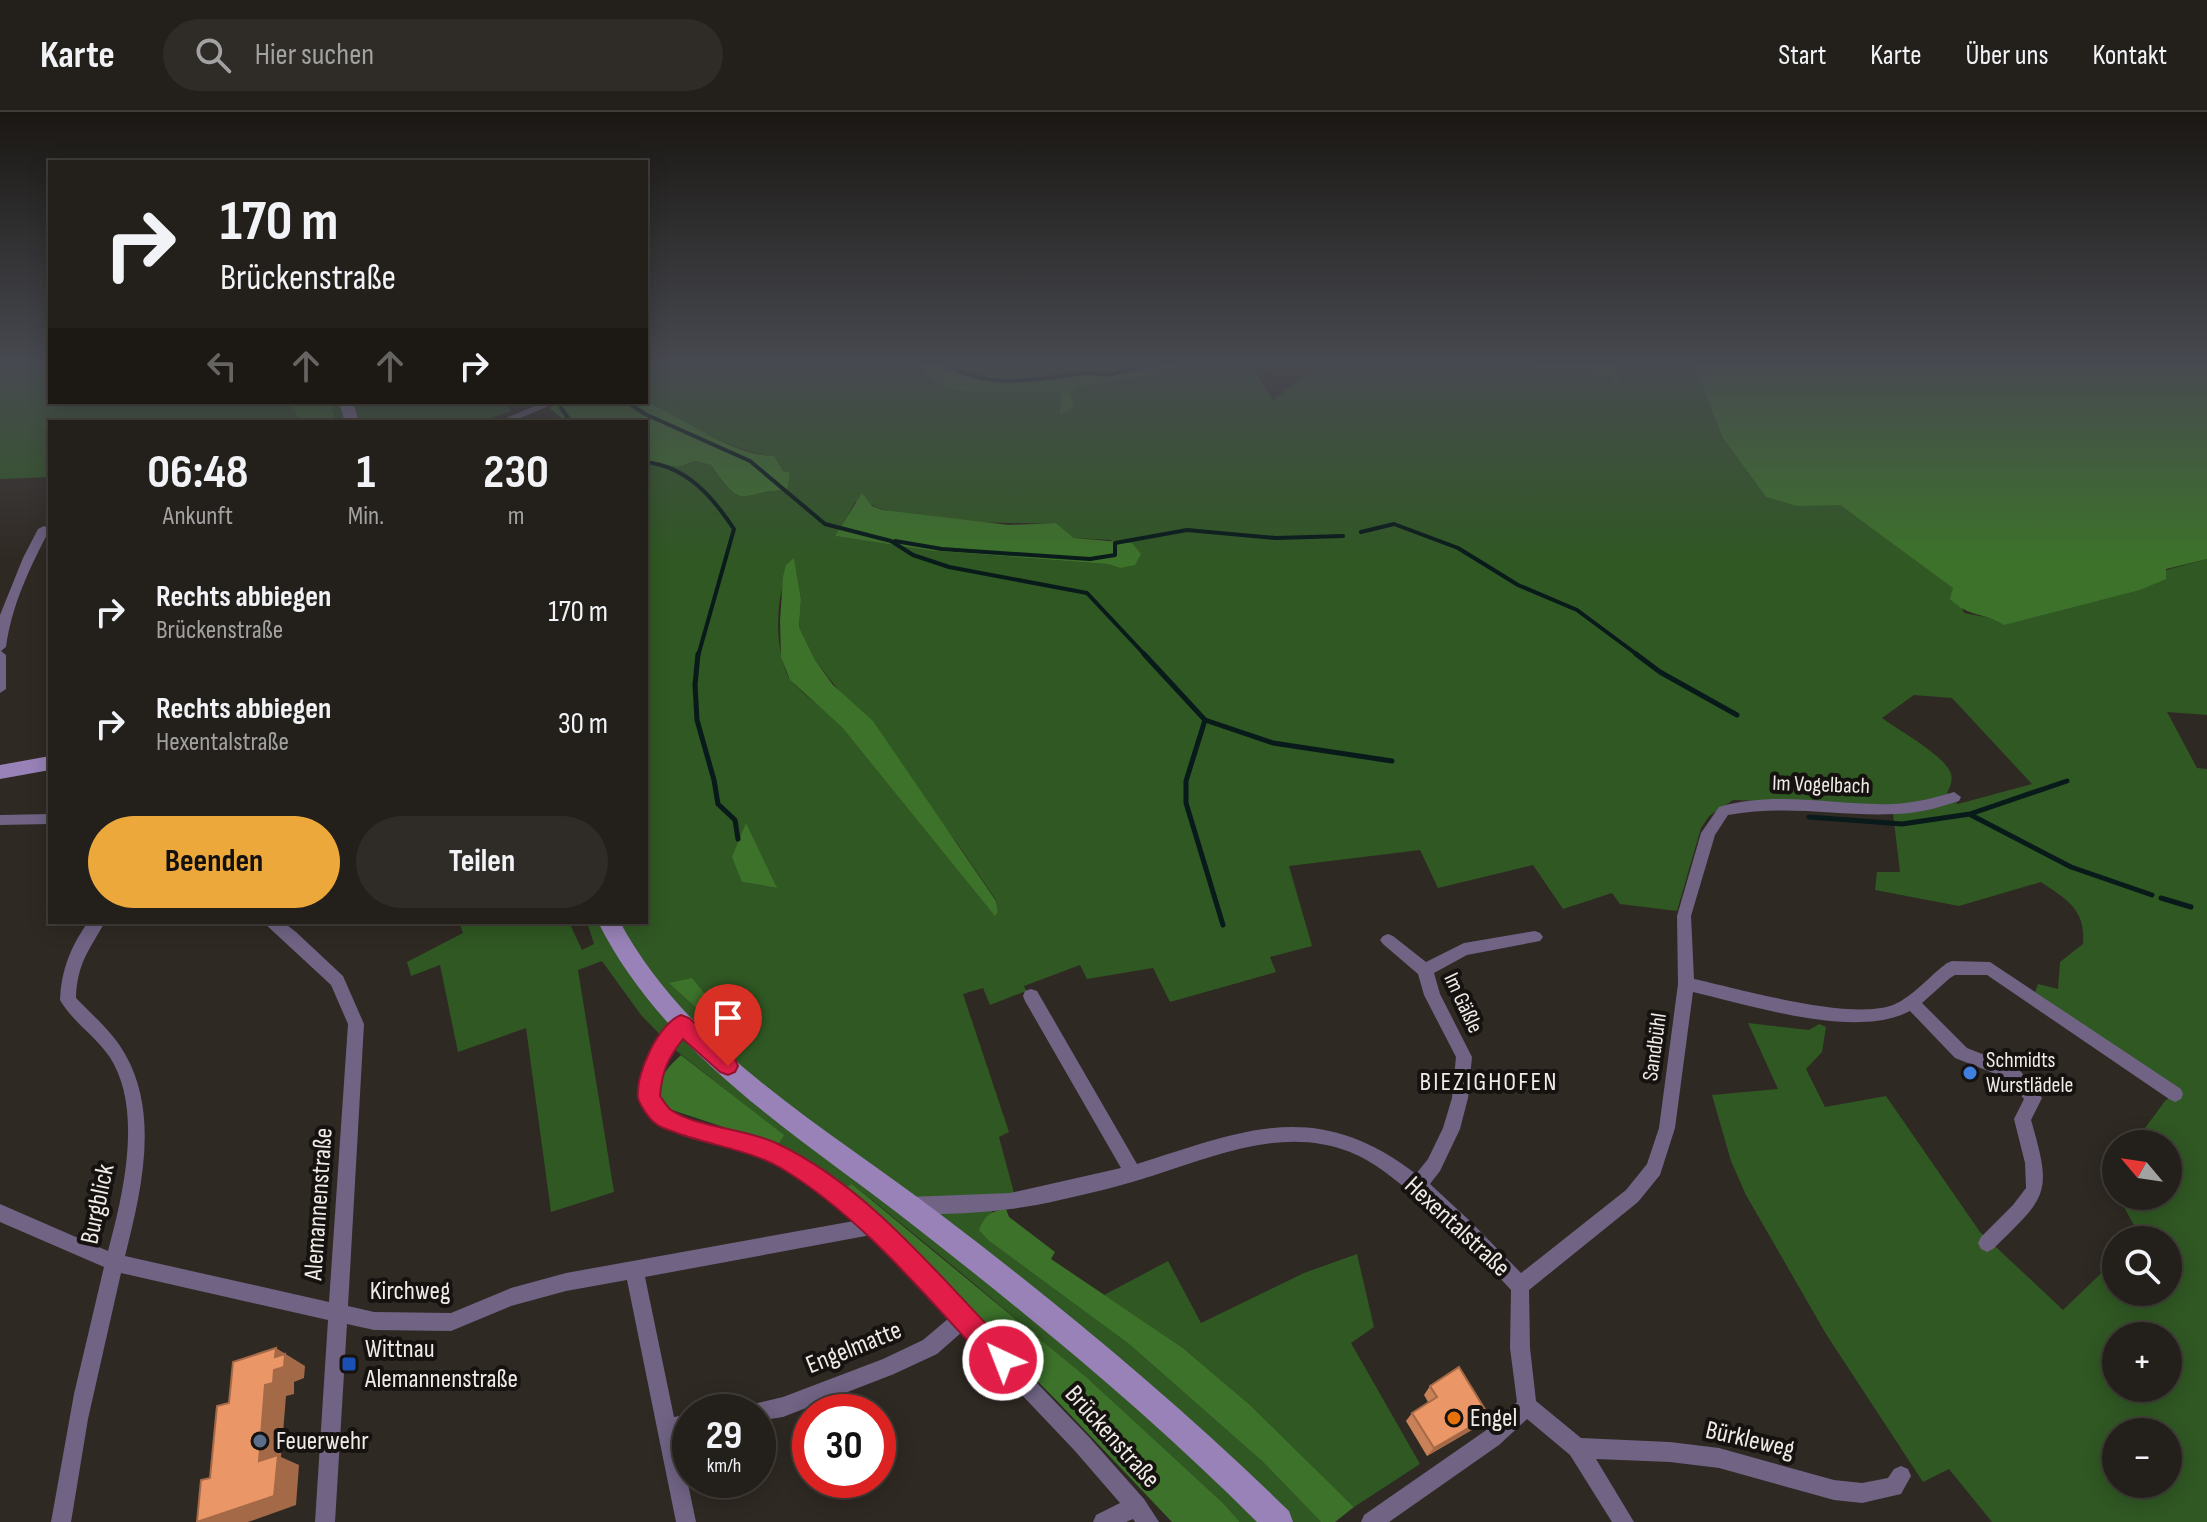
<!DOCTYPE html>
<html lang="de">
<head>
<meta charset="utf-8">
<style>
  :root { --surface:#231f1a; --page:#2f2c27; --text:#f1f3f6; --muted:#a3a2a2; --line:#403d39; --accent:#eda83b }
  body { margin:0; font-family:"Sofia Sans Condensed",sans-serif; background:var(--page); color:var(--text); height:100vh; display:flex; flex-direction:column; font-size:30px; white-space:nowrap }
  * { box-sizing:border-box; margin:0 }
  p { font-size:26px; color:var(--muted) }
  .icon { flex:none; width:44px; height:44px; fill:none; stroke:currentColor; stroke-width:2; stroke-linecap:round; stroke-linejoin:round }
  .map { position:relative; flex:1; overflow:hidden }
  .details { position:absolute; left:48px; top:308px; width:600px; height:504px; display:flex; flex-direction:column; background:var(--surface); border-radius:0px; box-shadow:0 4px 20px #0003,0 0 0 2px var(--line) }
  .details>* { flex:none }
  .top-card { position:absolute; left:48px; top:48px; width:600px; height:244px; border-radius:0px; box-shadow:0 4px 20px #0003,0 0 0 2px var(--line); background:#231f1a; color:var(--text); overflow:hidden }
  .needle { width:52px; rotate:299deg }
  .tools { position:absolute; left:2102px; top:1018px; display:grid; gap:16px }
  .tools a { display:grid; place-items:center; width:80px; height:80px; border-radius:50%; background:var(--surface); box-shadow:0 4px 20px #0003,0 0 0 2px var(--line); font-size:40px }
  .speed { position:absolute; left:672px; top:1282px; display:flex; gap:16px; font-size:40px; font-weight:700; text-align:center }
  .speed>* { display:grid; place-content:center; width:104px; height:104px; border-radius:50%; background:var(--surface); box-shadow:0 4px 20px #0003,0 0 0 2px var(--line); line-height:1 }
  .speed small { font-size:20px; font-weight:400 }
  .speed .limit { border:12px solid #d22; background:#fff; color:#111 }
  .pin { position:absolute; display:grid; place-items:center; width:68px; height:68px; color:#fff; margin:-82px -34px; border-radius:50% 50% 50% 0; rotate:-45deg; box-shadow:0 0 8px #0007 }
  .pin .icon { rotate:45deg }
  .me { position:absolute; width:88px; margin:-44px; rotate:317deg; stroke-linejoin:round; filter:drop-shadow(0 0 6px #0008) }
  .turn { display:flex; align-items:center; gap:28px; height:168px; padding:0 40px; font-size:36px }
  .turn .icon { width:104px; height:104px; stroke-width:2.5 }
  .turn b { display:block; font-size:56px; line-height:68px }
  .lanes { display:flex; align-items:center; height:76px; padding:0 40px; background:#0003; justify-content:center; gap:40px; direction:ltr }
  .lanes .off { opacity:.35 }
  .eta { display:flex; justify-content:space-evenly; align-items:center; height:136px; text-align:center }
  .eta b { font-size:48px; font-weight:700; line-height:56px }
  .primary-button { display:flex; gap:16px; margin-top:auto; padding:16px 40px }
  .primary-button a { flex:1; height:92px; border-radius:48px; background:var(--accent); color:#111; font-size:32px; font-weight:700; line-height:92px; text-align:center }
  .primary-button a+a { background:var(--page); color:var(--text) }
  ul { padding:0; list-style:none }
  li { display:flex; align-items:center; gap:24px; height:112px; padding:0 40px }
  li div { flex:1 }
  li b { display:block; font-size:30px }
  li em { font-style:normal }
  header { display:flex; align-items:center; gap:48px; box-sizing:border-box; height:112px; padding:0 40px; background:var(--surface); border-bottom:2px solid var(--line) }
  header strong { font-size:38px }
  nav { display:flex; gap:44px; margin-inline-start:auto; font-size:28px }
  .search { width:560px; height:72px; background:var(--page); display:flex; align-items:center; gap:20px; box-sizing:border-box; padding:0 28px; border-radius:44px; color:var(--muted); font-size:30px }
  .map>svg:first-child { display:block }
  .green { fill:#305823; fill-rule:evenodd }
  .forest { fill:#3c722a }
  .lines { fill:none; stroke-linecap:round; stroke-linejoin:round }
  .stream-far1 { stroke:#081a1a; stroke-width:4 }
  .stream { stroke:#081a1a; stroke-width:5 }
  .street { fill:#706384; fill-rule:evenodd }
  .secondary { fill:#9882b7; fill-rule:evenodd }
  .wall { fill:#c98158 }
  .shaded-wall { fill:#a46947 }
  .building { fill:#ea9666; stroke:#a46947; stroke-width:2 }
  .route { fill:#e11d48; stroke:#92132f; stroke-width:2 }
  .shop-dot { fill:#3f7fe0; stroke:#151210; stroke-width:3 }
  .transit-dot { fill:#1a4fb4; stroke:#151210; stroke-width:3 }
  .food-dot { fill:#e8710a; stroke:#151210; stroke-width:3 }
  .service-dot { fill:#5c6f8a; stroke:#151210; stroke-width:3 }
  .labels { text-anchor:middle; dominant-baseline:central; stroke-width:8; stroke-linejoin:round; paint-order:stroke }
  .street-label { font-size:22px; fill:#efebe7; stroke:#151210 }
  .poi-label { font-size:22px; fill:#efebe7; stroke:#151210; text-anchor:start }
  .quarter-label { font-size:26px; letter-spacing:2px; fill:#efebe7; stroke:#151210 }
  .near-street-label { font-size:26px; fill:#efebe7; stroke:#151210 }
  .near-poi-label { font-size:26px; fill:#efebe7; stroke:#151210; text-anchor:start }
</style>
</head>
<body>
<header>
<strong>Karte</strong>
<div class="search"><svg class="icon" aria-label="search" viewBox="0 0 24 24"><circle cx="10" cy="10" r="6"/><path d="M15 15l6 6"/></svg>Hier suchen</div>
<nav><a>Start</a><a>Karte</a><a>Über uns</a><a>Kontakt</a></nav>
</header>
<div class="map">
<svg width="2207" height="1410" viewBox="0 0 2207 1410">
  <rect width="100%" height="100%" fill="#2f2923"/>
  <!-- green -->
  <g class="green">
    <polygon points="0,251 50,251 50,290 292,290 299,310 50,310 50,365 0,367"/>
    <path d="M646 251H913C917 255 921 262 926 265 941 275 1042 283 1062 279L1072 295 1071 282 1076 276 1157 262 1194 251H1249L1273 288 1304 264 1330 251H1488L1612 264 1618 277 1616 261 1622 251H1694L1722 325 1766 385 1797 393H1840L1954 476 1964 501 1991 506 2165 461 2166 458 2207 447V603L2167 600 2197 656 2207 657V1410H1992L1949 1357 1923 1370 1826 1222 1746 1083 1731 1049 1712 983 1778 977 1748 911 1809 918 1819 912 1826 915 1822 940 1806 957 1825 995 1886 984 1980 1120 2063 1198 2116 1147V1180H2168V1128H2142L2118 1084H2168V1032H2119L2140 1023 2165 989 2178 979 2035 880 2038 872 2058 877 2060 850 2083 832C2086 797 2066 787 2041 770L1959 794 1875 778 1877 760H1900L1892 693 1733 688 1709 704 1701 716 1677 799 1620 792 1612 781 1563 797 1533 753 1438 776 1420 738 1289 754 1312 834 1270 845 1276 860 1170 890 1153 856 1087 867 1080 853 1024 874 1026 879 990 893 983 876 963 882 1009 1020 999 1025 1018 1096 992 1099 989 1129 1129 1232 1263 1350 1321 1410H1240L1223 1391C1103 1280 980 1174 852 1072L845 1075 778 1033 783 1023 673 936 641 903 602 849 578 858 614 1080 551 1100 526 916 458 940 440 853 411 864 407 850 463 821 459 810H569L582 838 594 832 587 810H646V350L678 355 695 349 711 353C743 402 740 379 787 378L783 359 774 344C742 344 674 307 646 290ZM866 389C890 411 1021 412 1056 411L1074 426 1111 428 1120 456 1107 452 933 439 836 424 855 390ZM794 447 801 487 799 515 815 548 957 731 996 788 998 800 995 803C944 741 897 672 841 613 830 602 793 575 788 564 773 531 775 477 794 447ZM1914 583 1952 586 2032 672 1958 692 1947 681C1950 675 1953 669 1951 662 1946 644 1898 618 1882 606ZM746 712 776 775V776L742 770ZM2116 1224H2168V1276H2116ZM2116 1320H2168V1372H2116Z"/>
    <path d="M953 251H1149C1104 261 990 283 953 251Z"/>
    <polygon points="330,290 504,290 511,299 479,310 336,310"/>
    <polygon points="1357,1142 1374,1215 1351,1231 1420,1352 1354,1395 1249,1292 1183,1236 1104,1183 1168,1149 1201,1211 1304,1161"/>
  </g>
  <!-- forest -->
  <g class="forest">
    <path d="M913 251H953L969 262 1018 267 1071 264 1149 251H1194L1157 262 1076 276 1071 282 1073 295 1060 303 1061 279C1044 282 1028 280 1011 280 968 278 946 287 913 251Z"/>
    <polygon points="1488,251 1622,251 1616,261 1620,280 1611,264"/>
    <path d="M1694 251H2207V447L2166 457V467L2140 478 2004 513C1982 499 1971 507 1950 487L1953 476 1840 393 1797 394 1766 385 1722 325Z"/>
    <polygon points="292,290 330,290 336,310 299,310"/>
    <path d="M561 290C580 290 634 285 648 291 685 307 733 344 774 344L783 359 790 361 787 378C739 379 744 402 711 353L695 349 678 355 646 350V310H567L549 296Z"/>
    <polygon points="862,381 872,394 883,398 1009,413 1056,411 1074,426 1132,431 1141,442 1135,453 1120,456 1107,452 933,439 835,424"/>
    <polygon points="794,446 801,487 799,515 815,548 833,573 873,609 996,789 998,800 995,804 842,615 790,568 781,545 780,509 783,465 786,453"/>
    <polygon points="746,711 777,776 742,770 732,745"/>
    <polygon points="692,866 738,924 731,927 669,871"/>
    <path d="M681 943 784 1023 778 1033 669 997 659 987C659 965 665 958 681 943Z"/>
    <polygon points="852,1072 1087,1266 1223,1391 1240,1410 1172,1410 1059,1291 845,1075"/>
    <path d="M1006 1097 1009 1105 1055 1140 1051 1147 1183 1236 1249 1292 1354 1395 1335 1410H1321L1263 1350 1129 1232 989 1129 979 1118C985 1103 991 1099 1006 1097Z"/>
  </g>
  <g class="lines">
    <!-- stream-far1 -->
    <g class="stream-far1">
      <path d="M944 251C986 278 1036 268 1082 261 1092 259 1103 264 1113 262 1129 258 1144 254 1161 251"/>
      <polyline points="627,290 645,302 750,349 825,412 891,429 913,443 949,455 1087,481 1146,544"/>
      <polyline points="561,296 571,310"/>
      <path d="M646 350C687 355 712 384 734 417L698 544"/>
      <polyline points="1361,420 1394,412 1458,436 1518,473 1577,498 1639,544"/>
      <polyline points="895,429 942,437 1090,447 1115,443 1115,431 1187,418 1276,426 1343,424"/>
    </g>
    <!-- stream -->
    <g class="stream">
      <polyline points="698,542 695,573 697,608 714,668 718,692 735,708 738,727"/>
      <polyline points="1144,542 1205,608 1273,631 1392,649"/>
      <polyline points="1636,542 1660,560 1737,603"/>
      <polyline points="1205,608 1186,669 1186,691 1223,813"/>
      <polyline points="1971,703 2071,755 2152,783"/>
      <polyline points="1809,705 1902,712 1970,702 2067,669"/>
      <polyline points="2161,786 2191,795"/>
    </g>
    <!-- street -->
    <g class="street">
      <polygon points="544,290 558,290 511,310 497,310"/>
      <path d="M44 414 50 417C30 455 12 492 6 535L1 539 6 543V577L0 581V503L23 446 38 417Z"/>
      <path d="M1954 680 1961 685 1959 689C1943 694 1927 699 1910 701 1848 707 1793 691 1728 703L1715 723 1691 804 1694 867C1740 877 1851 909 1893 893 1914 884 1929 864 1947 851L1952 849 1990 850 2181 977 2183 982 2181 987 2175 990 2169 987 1987 863H1955L1950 866 1922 891 1967 936 2018 956 2042 986 2031 1008C2053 1083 2047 1084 1993 1137L1987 1140 1981 1137 1978 1131 1981 1125 2013 1093 2026 1076 2025 1051 2014 1007 2024 987 2006 966 1955 946 1910 899C1856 928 1750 893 1693 880L1675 1016 1660 1063 1638 1090 1529 1178 1530 1236 1536 1289 1581 1326 1670 1330 1719 1336 1834 1368 1862 1371 1888 1366 1894 1357 1901 1354 1908 1357 1911 1364 1901 1382 1862 1391 1834 1388 1719 1356 1670 1350 1596 1347 1634 1410H1612L1570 1343 1527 1307 1499 1333 1389 1410H1361L1364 1403 1485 1319 1517 1290 1510 1236 1511 1178C1479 1143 1447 1109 1410 1080 1392 1065 1373 1049 1350 1040 1284 1014 1217 1043 1155 1063 1124 1073 1092 1081 1060 1088 1010 1100 961 1102 909 1103L903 1100 900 1094 903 1088 909 1085 1010 1081 1121 1056 1025 889 1023 884 1025 879 1031 877 1037 879 1137 1052C1245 1018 1316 985 1416 1062L1428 1047 1443 1016 1452 986 1456 945 1424 883 1418 862 1383 832 1380 828 1383 824 1388 822 1393 824 1426 850 1464 831 1535 819 1540 821 1543 825 1540 829 1467 843 1434 861 1440 882 1472 945 1468 986 1460 1017 1440 1059 1430 1072 1470 1109 1521 1161 1626 1078 1647 1052 1659 1016 1678 872 1677 804 1701 721 1719 695C1777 678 1835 694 1893 692 1914 691 1934 686 1954 680Z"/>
      <polygon points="50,702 50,712 0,713 0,703"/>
      <path d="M88 810H105C89 838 77 852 76 886 93 904 113 920 125 942 160 1003 141 1080 125 1144L329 1190 348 912 331 873 263 810H283L296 820 343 864 364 912 348 1194 374 1200 451 1201 511 1176 566 1161 854 1109 815 1075 781 1053 755 1041 714 1032 657 1011 641 986C643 967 660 899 687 907L689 912 666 947 658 984 669 999 714 1016 757 1025 793 1041 827 1063 880 1108 1089 1325 1144 1387 1159 1410H1135L1133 1407 1126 1410H1093L1096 1403 1120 1391 1075 1339 962 1220 937 1242 894 1262 783 1305 758 1309V1300H746L749 1293 783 1285 883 1247 923 1228 949 1206 871 1123 645 1165 674 1305 690 1302V1322L678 1324 696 1410H676L627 1168 566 1179 511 1194 451 1219 374 1218 347 1212 335 1410H315L328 1208 121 1161 88 1307 71 1410H51L74 1282 104 1155 0 1110V1092L108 1139C123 1083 144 996 109 944 95 924 72 909 60 888 61 858 71 834 88 810Z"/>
    </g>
    <!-- secondary -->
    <g class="secondary">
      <polygon points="339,290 353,290 359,310 345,310"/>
      <polygon points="50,644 50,658 0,667 0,653"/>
      <path d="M598 810H620C691 941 829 1017 944 1105 1065 1197 1180 1293 1289 1399L1293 1410H1257C1151 1304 1037 1210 918 1117 802 1025 667 947 598 810Z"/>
    </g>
  </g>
  <!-- wall -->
  <polygon class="wall" points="1430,1274 1482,1312 1427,1344 1406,1309 1412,1301 1428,1290 1424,1283"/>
  <!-- shaded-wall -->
  <g class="shaded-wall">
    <polygon points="276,1236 305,1254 304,1266 294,1270 294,1282 286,1284 281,1345 299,1353 296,1393 248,1410 200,1410 259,1349 265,1273 275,1245"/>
    <polygon points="1489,1304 1482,1312 1427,1344 1434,1336"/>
  </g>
  <!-- building -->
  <g class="building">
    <polygon points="276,1236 275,1245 285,1242 284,1255 274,1258 273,1271 265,1273 259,1349 278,1343 274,1384 197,1410 201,1368 210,1366 217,1294 229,1291 233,1250"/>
    <polygon points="1459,1255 1489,1304 1434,1336 1412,1301 1437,1285 1430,1274"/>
  </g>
  <!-- sky -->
  <linearGradient id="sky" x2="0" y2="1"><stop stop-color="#1a1713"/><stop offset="0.56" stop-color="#474950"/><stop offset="1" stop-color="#474950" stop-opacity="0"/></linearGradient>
  <rect width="2207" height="448" fill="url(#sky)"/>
  <!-- route -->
  <path class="route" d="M681 903 689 906 735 947 738 954 735 960 728 963 720 960 683 927C668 946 662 959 660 984 663 988 667 995 671 998 695 1015 747 1017 776 1031 870 1075 940 1166 1012 1239L1016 1248 1012 1257 1003 1261 994 1257C928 1188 864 1106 781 1056 752 1039 710 1033 677 1021 670 1018 660 1016 655 1011 649 1007 640 993 638 986 635 962 659 911 681 903Z"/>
  <!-- markers -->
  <circle class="shop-dot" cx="1970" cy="961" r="8"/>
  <rect class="transit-dot" x="341" y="1244" width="16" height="16" rx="4"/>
  <circle class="food-dot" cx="1454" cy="1306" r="8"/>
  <circle class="service-dot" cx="260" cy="1329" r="8"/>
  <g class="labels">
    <!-- street labels -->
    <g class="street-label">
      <text transform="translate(1821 673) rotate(2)">Im Vogelbach</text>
      <text transform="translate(1463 891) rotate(65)">Im Gäßle</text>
      <text transform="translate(1655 935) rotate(-82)">Sandbühl</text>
    </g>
    <!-- poi labels -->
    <g class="poi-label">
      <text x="1986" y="948">Schmidts<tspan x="1986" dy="25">Wurstlädele</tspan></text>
    </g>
    <!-- quarter labels -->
    <g class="quarter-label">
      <text x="1489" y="970">BIEZIGHOFEN</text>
    </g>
    <!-- near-street labels -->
    <g class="near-street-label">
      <text transform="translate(98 1092) rotate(-78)">Burgblick</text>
      <text transform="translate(319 1092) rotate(-86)">Alemannenstraße</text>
      <text transform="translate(1457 1115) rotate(43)">Hexentalstraße</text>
      <text x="410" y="1179">Kirchweg</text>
      <text transform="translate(854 1236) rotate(-22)">Engelmatte</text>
      <text transform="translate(1112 1325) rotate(48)">Brückenstraße</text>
      <text transform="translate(1750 1328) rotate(13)">Bürkleweg</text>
    </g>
    <!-- near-poi labels -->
    <g class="near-poi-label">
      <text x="365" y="1237">Wittnau<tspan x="365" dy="30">Alemannenstraße</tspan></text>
      <text x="1470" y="1306">Engel</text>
      <text x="276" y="1329">Feuerwehr</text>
    </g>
  </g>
</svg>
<div class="tools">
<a><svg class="needle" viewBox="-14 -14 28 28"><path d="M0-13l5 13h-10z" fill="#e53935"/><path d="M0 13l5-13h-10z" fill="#a3a2a2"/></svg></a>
<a><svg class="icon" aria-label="search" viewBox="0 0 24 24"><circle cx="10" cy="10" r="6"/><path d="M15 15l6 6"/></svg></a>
<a>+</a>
<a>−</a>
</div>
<div class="speed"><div>29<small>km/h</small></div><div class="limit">30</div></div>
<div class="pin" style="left:728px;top:954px;background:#d93025"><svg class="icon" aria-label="arrive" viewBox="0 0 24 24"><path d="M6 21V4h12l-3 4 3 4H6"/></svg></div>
<svg class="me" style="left:1003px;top:1248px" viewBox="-20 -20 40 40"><circle r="17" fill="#e11d48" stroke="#fff" stroke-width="3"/><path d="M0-11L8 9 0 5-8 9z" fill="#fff"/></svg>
<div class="top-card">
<div class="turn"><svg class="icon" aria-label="right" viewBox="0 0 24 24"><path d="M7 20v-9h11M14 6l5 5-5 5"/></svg><div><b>170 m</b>Brückenstraße</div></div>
<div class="lanes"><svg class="icon off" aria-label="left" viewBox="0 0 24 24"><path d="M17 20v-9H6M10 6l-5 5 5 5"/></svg><svg class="icon off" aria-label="ahead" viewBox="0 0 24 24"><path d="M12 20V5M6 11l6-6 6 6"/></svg><svg class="icon off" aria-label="ahead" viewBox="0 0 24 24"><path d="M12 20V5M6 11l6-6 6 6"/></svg><svg class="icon" aria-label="right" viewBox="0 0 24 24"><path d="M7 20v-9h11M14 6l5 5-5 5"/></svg></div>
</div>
<section class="details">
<div class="eta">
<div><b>06:48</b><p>Ankunft</p></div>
<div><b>1</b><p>Min.</p></div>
<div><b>230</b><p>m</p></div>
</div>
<ul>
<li><svg class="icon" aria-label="right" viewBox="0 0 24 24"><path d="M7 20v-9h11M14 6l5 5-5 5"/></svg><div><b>Rechts abbiegen</b><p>Brückenstraße</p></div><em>170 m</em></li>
<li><svg class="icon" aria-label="right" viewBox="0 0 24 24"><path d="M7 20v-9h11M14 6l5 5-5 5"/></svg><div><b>Rechts abbiegen</b><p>Hexentalstraße</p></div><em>30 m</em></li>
</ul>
<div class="primary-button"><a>Beenden</a><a>Teilen</a></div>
</section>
</div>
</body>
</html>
